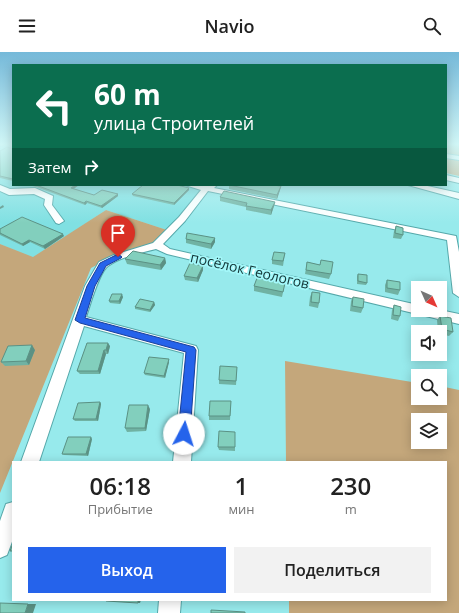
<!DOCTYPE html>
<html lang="ru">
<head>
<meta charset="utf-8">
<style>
  :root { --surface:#fff; --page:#f2f2f2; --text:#222; --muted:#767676; --accent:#2563eb }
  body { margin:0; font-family:"Open Sans",sans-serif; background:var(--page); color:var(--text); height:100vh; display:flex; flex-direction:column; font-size:15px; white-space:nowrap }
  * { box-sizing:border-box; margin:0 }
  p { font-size:13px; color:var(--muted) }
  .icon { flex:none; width:22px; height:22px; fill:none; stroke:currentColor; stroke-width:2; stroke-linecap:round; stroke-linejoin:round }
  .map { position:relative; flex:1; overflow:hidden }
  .drawer { position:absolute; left:12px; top:409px; width:435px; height:140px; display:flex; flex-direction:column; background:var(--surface); border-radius:0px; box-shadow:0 2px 10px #0003 }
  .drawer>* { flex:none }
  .banner { position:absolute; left:12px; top:12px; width:435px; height:122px; border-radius:0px; box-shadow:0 2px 10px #0003; background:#0b6e4f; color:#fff; overflow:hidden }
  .needle { width:26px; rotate:135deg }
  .buttons { position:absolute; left:411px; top:229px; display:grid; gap:8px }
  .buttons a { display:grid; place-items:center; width:36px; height:36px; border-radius:0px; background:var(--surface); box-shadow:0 2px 10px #0003; font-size:20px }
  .pin { position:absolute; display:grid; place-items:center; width:34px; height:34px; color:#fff; margin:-41px -17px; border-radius:50% 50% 50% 0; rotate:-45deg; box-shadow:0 0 4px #0007 }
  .pin .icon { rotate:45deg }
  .me { position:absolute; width:44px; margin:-22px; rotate:5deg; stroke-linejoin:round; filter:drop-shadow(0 0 3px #0008) }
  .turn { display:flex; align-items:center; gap:14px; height:84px; padding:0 16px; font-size:18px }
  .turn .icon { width:52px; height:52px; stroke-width:2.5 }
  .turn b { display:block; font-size:28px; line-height:34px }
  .then { display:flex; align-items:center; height:38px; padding:0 16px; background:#0003; gap:8px; font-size:15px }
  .eta { display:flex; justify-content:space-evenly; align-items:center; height:68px; text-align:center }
  .eta b { font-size:24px; font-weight:600; line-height:28px }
  .action { display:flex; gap:8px; margin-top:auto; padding:8px 16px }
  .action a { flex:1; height:46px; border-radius:0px; background:var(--accent); color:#fff; font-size:16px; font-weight:600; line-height:46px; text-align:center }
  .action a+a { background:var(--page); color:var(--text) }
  header { display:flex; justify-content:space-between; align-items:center; height:52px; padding:0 16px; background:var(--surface); font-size:18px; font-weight:600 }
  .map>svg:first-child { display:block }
  .built { fill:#80e0e2 }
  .green { fill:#c4a77b; fill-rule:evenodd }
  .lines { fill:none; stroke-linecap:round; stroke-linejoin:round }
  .minor-casing { stroke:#55a8aa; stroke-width:2 }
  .minor { fill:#fff; fill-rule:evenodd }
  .wall { fill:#70b2a3 }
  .shaded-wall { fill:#5b9184 }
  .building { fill:#82cfbd; stroke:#5b9184 }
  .route { fill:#2563eb; stroke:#184099 }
  .labels { text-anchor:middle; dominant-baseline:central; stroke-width:3.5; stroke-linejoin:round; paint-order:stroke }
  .street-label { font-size:14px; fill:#113536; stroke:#a4f8fa }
</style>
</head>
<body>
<header><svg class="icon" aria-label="menu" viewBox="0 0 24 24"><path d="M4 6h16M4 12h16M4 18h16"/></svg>Navio<svg class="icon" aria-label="search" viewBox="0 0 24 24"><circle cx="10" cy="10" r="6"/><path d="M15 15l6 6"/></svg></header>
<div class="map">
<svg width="459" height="561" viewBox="0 0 459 561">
  <rect width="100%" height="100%" fill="#97eaec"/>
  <!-- built -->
  <polygon class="built" points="9,92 13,92 13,133 187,133 206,138 170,179 106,158 33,206 0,192 0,95"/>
  <!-- green -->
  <g class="green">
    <polygon points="446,92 459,92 459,105 446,103"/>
    <polygon points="446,105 459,107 459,124 446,121"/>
    <polygon points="106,158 170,179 150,195 118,202 91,216 0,441 0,192 33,205"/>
    <path d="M285 309 418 331V346H440V334L459 338V561H289V548H446V410H286ZM418 368H440V390H418Z"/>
  </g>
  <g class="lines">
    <defs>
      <g id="minor">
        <polygon points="0,92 4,92 1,94"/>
        <polygon points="446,102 459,104 459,108 446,106"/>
        <polygon points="446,123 459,126 459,131 446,128"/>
        <polygon points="0,133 10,137 35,136 53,144 52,153 64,169 59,172 56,171 44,153 45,147 34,142 9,143 0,139"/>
        <path d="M185 133H217L214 136 456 184 459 200V245L453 241 447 188 208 139 185 169 163 192 170 197 418 253V258H440L459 262V272L167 202 156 197C141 201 122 204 108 214 99 220 90 254 86 265L196 294 198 298 191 410H173L184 301 84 274 39 410H21L85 234 99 210 114 203 153 191 179 165 201 138Z"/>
        <polygon points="408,133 423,133 459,141 459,147"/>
        <polygon points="13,450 13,487 7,503 0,506 0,469 6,452"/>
        <polygon points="159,548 181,548 180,561 158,561"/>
      </g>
    </defs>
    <!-- minor casing -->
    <use href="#minor" class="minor-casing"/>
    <!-- minor -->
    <use href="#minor" class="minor"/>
  </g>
  <!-- wall -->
  <g class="wall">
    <polygon points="13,97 13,129 0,126 0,99"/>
    <polygon points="29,133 79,133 73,137 94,143 118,142 118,144 102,156 87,151 85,153 36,135"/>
    <polygon points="229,133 281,134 280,138 277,147 229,137"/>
    <polygon points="189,136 189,138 174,153 133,144 132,142"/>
    <polygon points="220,145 275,150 274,154 271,163 246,158 246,155 220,149"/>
    <polygon points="396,174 403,183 401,187 393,186 394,179"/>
    <polygon points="0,177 64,184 45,197 30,190 23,194 0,183"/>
    <polygon points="215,186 215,190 211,197 186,191 186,187"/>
    <polygon points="285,201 283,214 272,212 272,208"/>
    <polygon points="165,206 166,211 161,218 127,212 125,207"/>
    <polygon points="307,210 320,213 331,222 329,227 305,222"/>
    <polygon points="203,214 203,218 198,230 185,228 184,224"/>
    <polygon points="358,222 367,231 366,233 357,232 357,224"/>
    <polygon points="387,228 400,238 398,243 385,240 385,233"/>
    <polygon points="285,231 282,245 254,239 254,234"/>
    <polygon points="312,240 319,251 318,256 309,254 310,245"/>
    <polygon points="123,245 120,252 110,251 109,249"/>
    <polygon points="353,245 363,256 361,261 350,259 351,249"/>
    <polygon points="154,250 155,253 150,260 135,257 135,255"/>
    <polygon points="394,253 400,264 398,269 391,267 392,258"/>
    <polygon points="440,264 453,280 449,284 440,282 440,280 438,280 437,268"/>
    <polygon points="87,291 110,294 108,302 106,302 100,322 80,322 77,319"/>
    <polygon points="35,298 29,313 5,314 1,310"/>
    <polygon points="169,310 165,326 145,323 144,321"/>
    <polygon points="237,315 236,333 219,332 219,328"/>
    <polygon points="231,349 230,368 209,368 209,364"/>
    <polygon points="100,350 101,352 98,369 75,369 73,367"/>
    <polygon points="150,357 146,379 127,380 125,376"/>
    <polygon points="235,380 235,399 219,398 218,395"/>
    <polygon points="92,387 88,404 64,403 62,402"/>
  </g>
  <!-- shaded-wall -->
  <g class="shaded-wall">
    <polygon points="75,133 79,133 72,138 71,136"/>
    <polygon points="281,134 280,138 277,147 277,143"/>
    <polygon points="189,136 189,138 174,153 174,151"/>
    <polygon points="118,142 118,144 102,156 101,154"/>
    <polygon points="86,149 87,151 85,153 84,151"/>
    <polygon points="275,150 274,154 271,163 271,158"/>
    <polygon points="3,153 4,155 0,157 0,155"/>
    <polygon points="63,182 64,184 45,197 43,194"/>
    <polygon points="215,186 215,190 211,197 211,192"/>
    <polygon points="29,188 30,190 23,194 22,192"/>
    <polygon points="165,206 166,211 161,218 160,213"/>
    <polygon points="203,214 203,218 198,230 197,226"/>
    <polygon points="122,242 123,245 120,252 119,249"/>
    <polygon points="154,250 155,253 150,260 150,258"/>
    <polygon points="108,291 110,294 108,302 106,298"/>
    <polygon points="32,293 35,298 29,313 26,309"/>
    <polygon points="104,298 106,302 100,322 98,319"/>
    <polygon points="169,307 169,310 165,326 164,324"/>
    <polygon points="100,350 101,352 98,369 96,367"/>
    <polygon points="148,353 150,357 146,379 145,376"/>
    <polygon points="91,385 92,387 88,404 86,402"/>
    <polygon points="138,548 141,548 140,551 138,551"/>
    <polygon points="28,552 36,552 33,561 25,561"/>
  </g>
  <!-- building -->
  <g class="building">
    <polygon points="7,95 13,97 13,127 0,124 0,99"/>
    <polygon points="36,133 75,133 71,136 94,143 102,138 118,142 101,154 86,149 84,151"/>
    <polygon points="143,133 177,133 189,136 174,151 132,142"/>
    <polygon points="229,133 272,133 281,134 277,143"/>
    <polygon points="224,139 275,150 271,158 246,154 247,151 220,145"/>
    <polygon points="22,165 63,182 43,194 29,188 22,192 0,181 0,177"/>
    <polygon points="396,174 403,176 403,183 395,181"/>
    <polygon points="187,181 215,186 211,192 186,187"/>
    <polygon points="133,199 165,206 160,213 125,207"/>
    <polygon points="274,200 285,201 283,209 272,208"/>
    <polygon points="321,208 333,210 331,222 306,218 307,210 320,213"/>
    <polygon points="190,211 203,214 197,226 184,224"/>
    <polygon points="358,222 367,223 367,231 358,229"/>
    <polygon points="257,226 285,231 283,240 254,234"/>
    <polygon points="387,228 400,230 400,238 387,236"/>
    <polygon points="312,240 320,241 319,251 311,250"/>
    <polygon points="112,242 122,242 119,249 109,249"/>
    <polygon points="353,245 364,247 363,256 352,254"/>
    <polygon points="140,247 154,250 150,258 135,255"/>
    <polygon points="394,253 401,255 400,264 393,263"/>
    <polygon points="440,264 451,266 453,280 442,277"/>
    <polygon points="87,291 108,291 106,298 104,298 98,319 77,319"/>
    <polygon points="32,293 26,309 1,310 8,294"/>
    <polygon points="149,305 169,307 164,324 144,321"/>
    <polygon points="220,314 237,315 236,329 219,328"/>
    <polygon points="210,349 231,349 230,364 209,364"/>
    <polygon points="100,350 96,367 73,367 78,351"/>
    <polygon points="129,353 148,353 145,376 125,376"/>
    <polygon points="219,379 235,380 235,395 218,395"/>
    <polygon points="68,385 91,385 86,402 62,402"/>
    <polygon points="13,491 13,499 10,499"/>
    <polygon points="106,548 138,548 138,551 106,549"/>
    <polygon points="0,551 28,552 25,561 0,561"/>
    <polygon points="211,558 245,560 245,561 211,561"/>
  </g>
  <!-- sky -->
  <linearGradient id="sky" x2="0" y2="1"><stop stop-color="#75b9d9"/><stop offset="0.54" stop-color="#d0f6f6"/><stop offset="1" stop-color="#d0f6f6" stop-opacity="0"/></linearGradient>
  <rect width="459" height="171" fill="url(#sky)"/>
  <!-- route -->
  <polygon class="route" points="118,202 122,205 121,206 106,214 95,234 85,266 194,295 196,298 190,382 188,386 184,387 180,386 178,382 186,300 80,271 75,268 87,234 100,211"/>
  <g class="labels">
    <!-- street labels -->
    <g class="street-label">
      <text transform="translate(250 218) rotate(13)">посёлок Геологов</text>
    </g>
  </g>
</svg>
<div class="buttons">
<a><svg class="needle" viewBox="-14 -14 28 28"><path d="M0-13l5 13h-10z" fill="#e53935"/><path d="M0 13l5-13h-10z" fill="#767676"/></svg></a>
<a><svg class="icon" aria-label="sound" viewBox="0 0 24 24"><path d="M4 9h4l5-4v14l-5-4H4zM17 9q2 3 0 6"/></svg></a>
<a><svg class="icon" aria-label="search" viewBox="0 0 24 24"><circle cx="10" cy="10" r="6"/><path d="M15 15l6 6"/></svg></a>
<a><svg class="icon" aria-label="layers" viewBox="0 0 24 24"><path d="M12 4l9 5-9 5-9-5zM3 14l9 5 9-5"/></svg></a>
</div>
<div class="pin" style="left:118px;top:205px;background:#d93025"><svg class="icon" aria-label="arrive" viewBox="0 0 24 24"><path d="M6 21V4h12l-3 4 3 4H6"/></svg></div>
<svg class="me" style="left:184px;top:382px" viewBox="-20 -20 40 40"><circle r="19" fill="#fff"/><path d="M0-13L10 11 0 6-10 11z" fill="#2563eb"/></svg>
<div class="banner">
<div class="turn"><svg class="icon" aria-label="left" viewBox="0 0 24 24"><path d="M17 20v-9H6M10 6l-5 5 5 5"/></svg><div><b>60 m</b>улица Строителей</div></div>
<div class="then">Затем<svg class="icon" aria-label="right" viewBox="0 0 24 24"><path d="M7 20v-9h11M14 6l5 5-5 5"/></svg></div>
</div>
<section class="drawer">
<div class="eta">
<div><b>06:18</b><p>Прибытие</p></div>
<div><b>1</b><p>мин</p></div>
<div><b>230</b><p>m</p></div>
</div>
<div class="action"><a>Выход</a><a>Поделиться</a></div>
</section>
</div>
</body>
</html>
